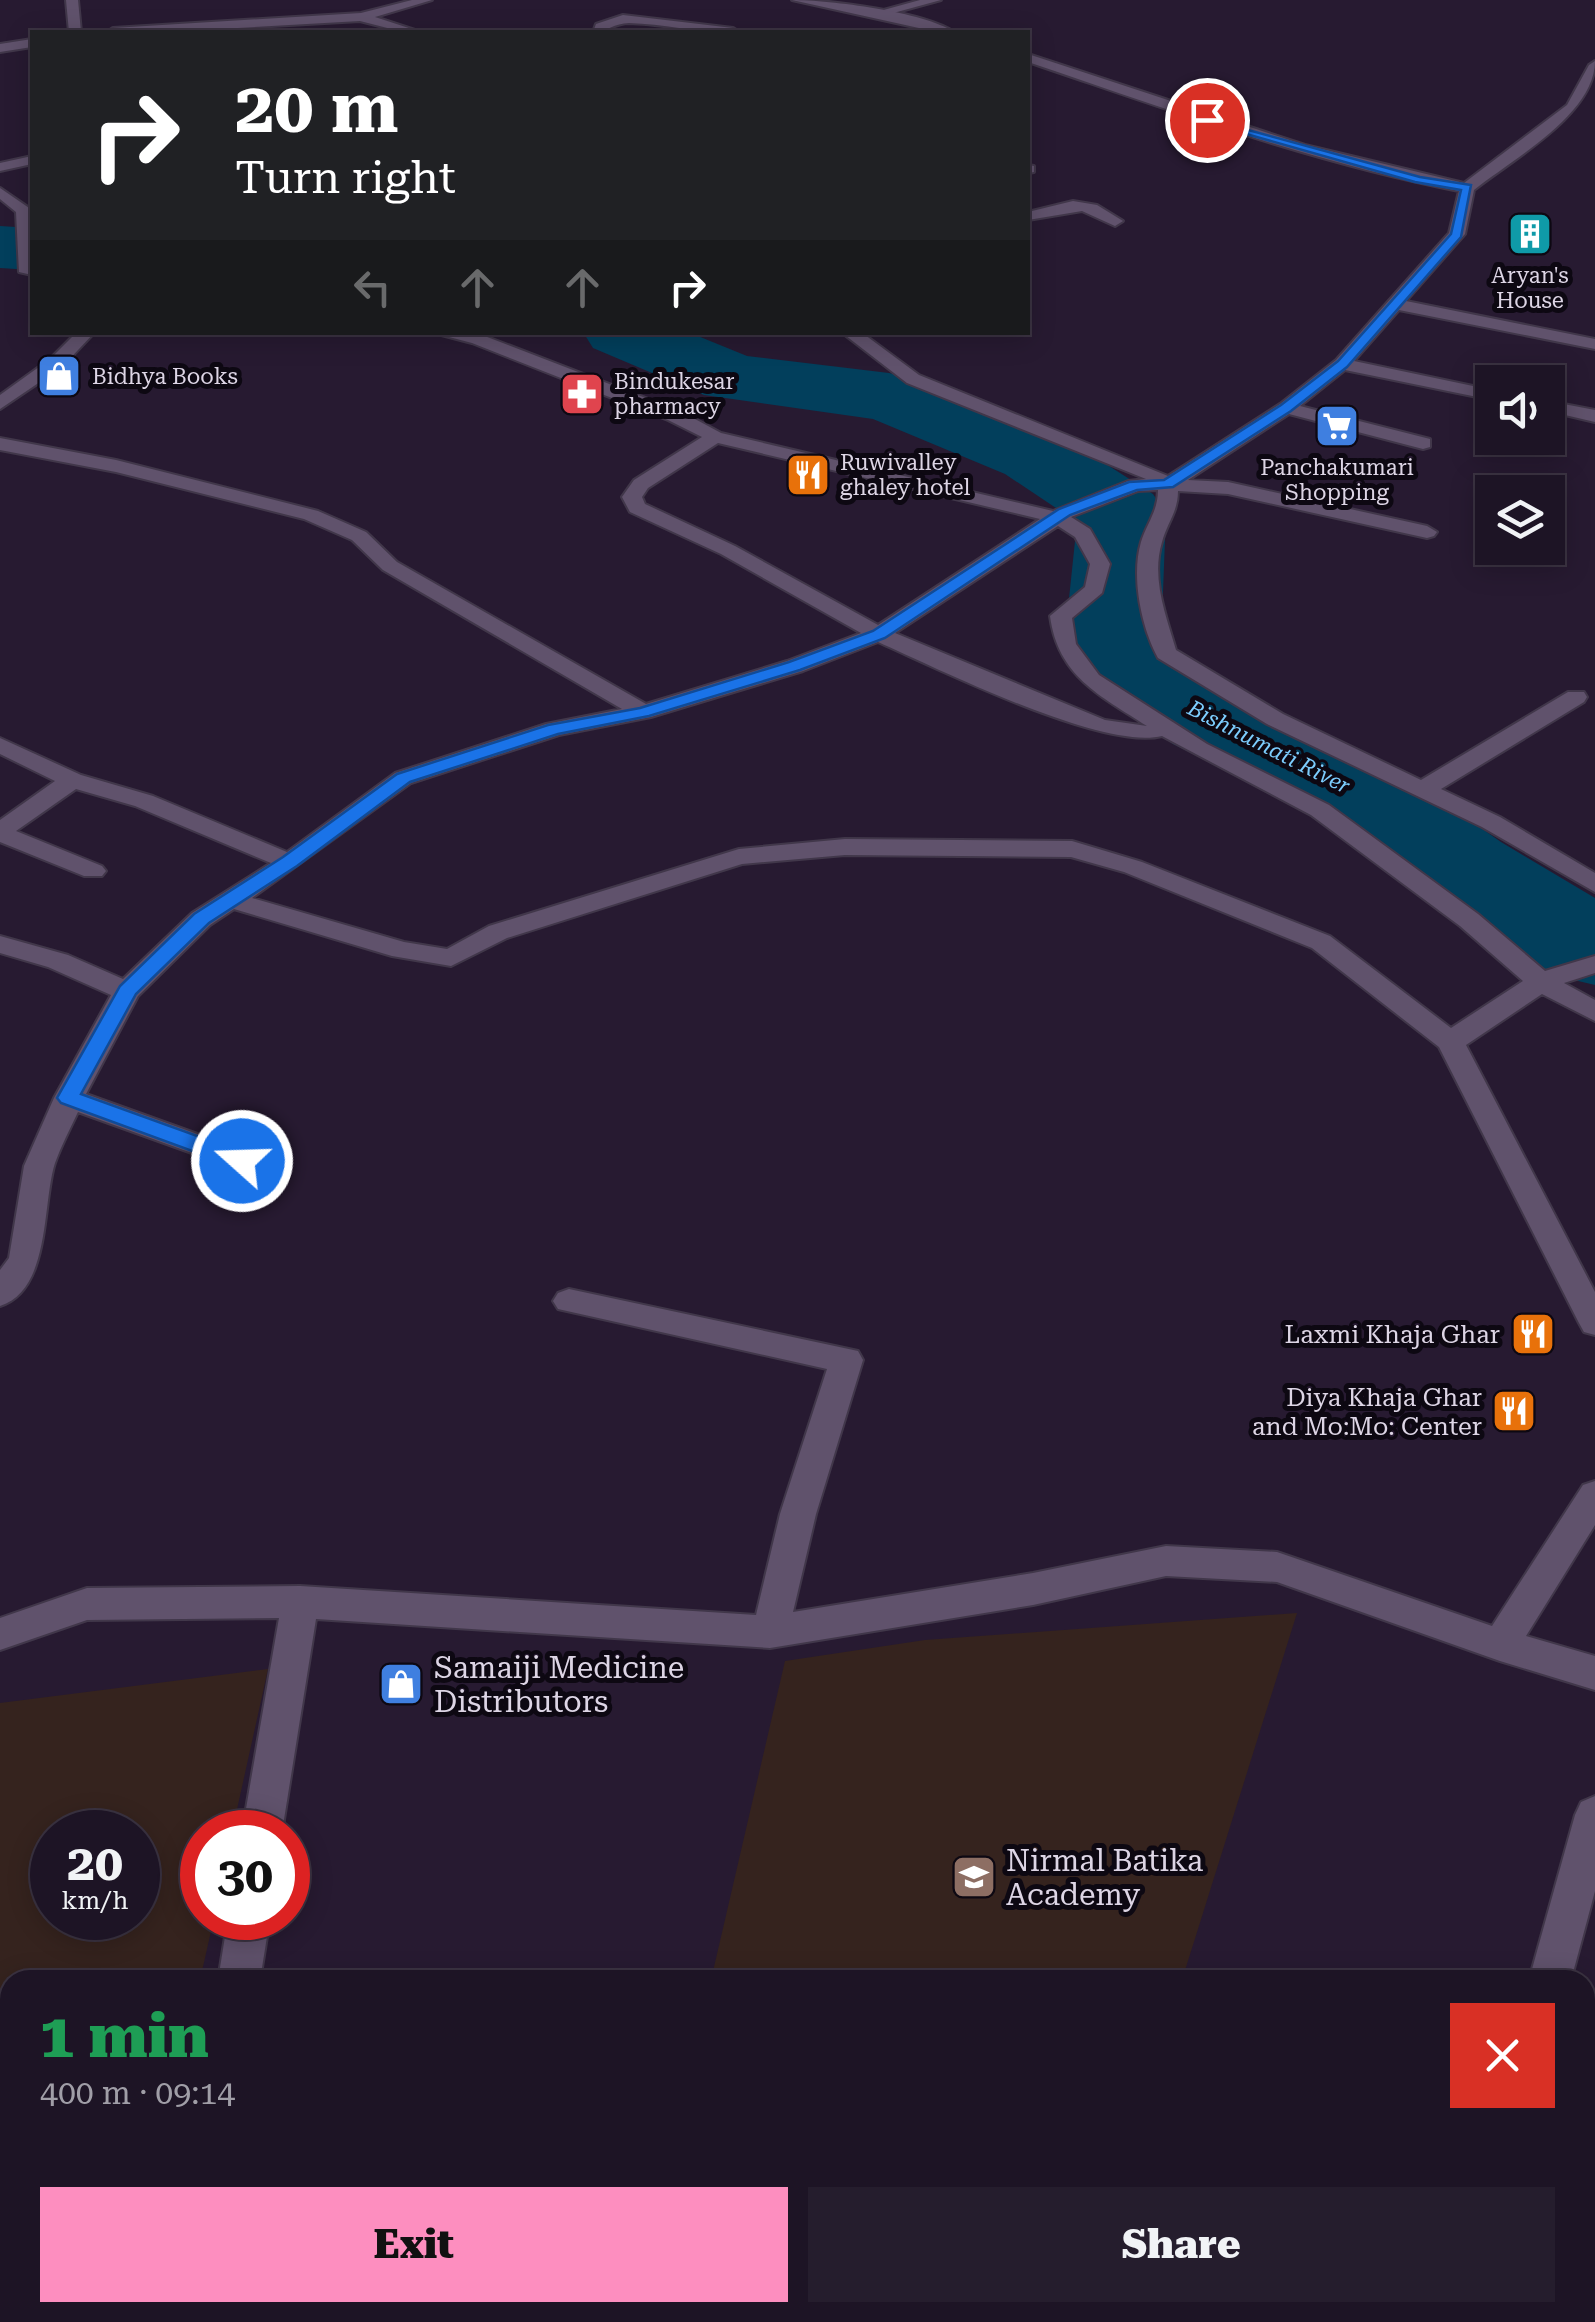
<!DOCTYPE html>
<html lang="en">
<head>
<meta charset="utf-8">
<style>
  :root { --surface:#1d1425; --page:#251d2d; --text:#f1f3f6; --muted:#a09ea7; --line:#3b3342; --accent:#fd8ebf }
  body { margin:0; font-family:"Roboto Serif",serif; background:var(--page); color:var(--text); height:100vh; display:flex; flex-direction:column; font-size:38px; white-space:nowrap }
  * { box-sizing:border-box; margin:0 }
  p { font-size:32px; color:var(--muted) }
  .icon { flex:none; width:55px; height:55px; fill:none; stroke:currentColor; stroke-width:2; stroke-linecap:round; stroke-linejoin:round }
  .map { position:relative; flex:1; overflow:hidden }
  .drawer { position:absolute; left:0px; top:1970px; width:1595px; height:352px; display:flex; flex-direction:column; background:var(--surface); border-radius:30px 30px 0 0; box-shadow:0 5px 25px #0003,0 0 0 2px var(--line) }
  .drawer>* { flex:none }
  .guide { position:absolute; left:30px; top:30px; width:1000px; height:305px; border-radius:0px; box-shadow:0 5px 25px #0003,0 0 0 2px var(--line); background:#202124; color:#fff; overflow:hidden }
  .controls { position:absolute; left:1475px; top:365px; display:grid; gap:20px }
  .controls a { display:grid; place-items:center; width:90px; height:90px; border-radius:0px; background:var(--surface); box-shadow:0 5px 25px #0003,0 0 0 2px var(--line); font-size:50px }
  .speed { position:absolute; left:30px; top:1810px; display:flex; gap:20px; font-size:50px; font-weight:700; text-align:center }
  .speed>* { display:grid; place-content:center; width:130px; height:130px; border-radius:50%; background:var(--surface); box-shadow:0 5px 25px #0003,0 0 0 2px var(--line); line-height:1 }
  .speed small { font-size:25px; font-weight:400 }
  .speed .limit { border:15px solid #d22; background:#fff; color:#111 }
  .pin { position:absolute; display:grid; place-items:center; width:85px; height:85px; color:#fff; margin:-42px; border:5px solid #fff; border-radius:50%; box-shadow:0 2px 10px #0007 }
  .me { position:absolute; width:110px; margin:-55px; rotate:290deg; stroke-linejoin:round; filter:drop-shadow(0 0 8px #0008) }
  .turn { display:flex; align-items:center; gap:35px; height:210px; padding:0 40px; font-size:45px }
  .turn .icon { width:130px; height:130px; stroke-width:2.5 }
  .turn b { display:block; font-size:70px; line-height:85px }
  .lanes { display:flex; align-items:center; height:95px; padding:0 40px; background:#0003; justify-content:center; gap:50px; direction:ltr }
  .lanes .off { opacity:.35 }
  .round { display:grid; place-items:center; flex:none; width:105px; height:105px; border-radius:0px; background:var(--page) }
  .overview { display:flex; align-items:center; justify-content:space-between; height:170px; padding:0 40px }
  h1 { font-size:60px; font-weight:800; line-height:75px; color:#1e9e55 }
  .cta { display:flex; gap:20px; margin-top:auto; padding:20px 40px }
  .cta a { flex:1; height:115px; border-radius:0px; background:var(--accent); color:#111; font-size:40px; font-weight:800; line-height:115px; text-align:center }
  .cta a+a { background:var(--page); color:var(--text) }
  .map>svg:first-child { display:block }
  .education { fill:#35231e; fill-rule:evenodd }
  .lines { fill:none; stroke-linecap:round; stroke-linejoin:round }
  .river { fill:#023f5c; fill-rule:evenodd }
  .service-casing { stroke:#41374a; stroke-width:4 }
  .minor-casing { stroke:#41374a; stroke-width:4 }
  .service { fill:#60526c; fill-rule:evenodd }
  .minor { fill:#60526c; fill-rule:evenodd }
  .route { fill:#1a73e8; stroke:#114b97; stroke-width:2.5 }
  .labels { text-anchor:middle; dominant-baseline:central; stroke-width:10; stroke-linejoin:round; paint-order:stroke }
  .far-poi-label { font-size:22px; fill:#ddd5e5; stroke:#0d0812; text-anchor:start }
  .far-water-label { font-size:22px; font-style:italic; fill:#7dcdfe; stroke:#0d0812 }
  .poi-label { font-size:25px; fill:#ddd5e5; stroke:#0d0812; text-anchor:end }
  .near-poi-label { font-size:30px; fill:#ddd5e5; stroke:#0d0812; text-anchor:start }
</style>
</head>
<body>
<div class="map">
<svg width="1595" height="2322" viewBox="0 0 1595 2322">
  <rect width="100%" height="100%" fill="#271a31"/>
  <!-- education -->
  <g class="education">
    <polygon points="1297,1613 1182,1980 711,1980 785,1661 925,1640"/>
    <path d="M268 1669 232 1832H202V1918H214L200 1980H10V2237L9 2240 0 2239V1703ZM52 1832H138V1918H52Z"/>
  </g>
  <g class="lines">
    <!-- river -->
    <g class="river">
      <polygon points="0,226 32,228 32,270 0,268"/>
      <polygon points="583,332 688,332 747,356 889,373 917,380 1065,438 1153,494 1166,513 1161,645 1245,700 1401,772 1501,842 1595,898 1595,985 1553,975 1421,890 1325,818 1173,744 1077,677 1063,656 1077,522 1005,474 873,419 704,395 593,348"/>
    </g>
    <defs>
      <polygon id="service" points="920,0 941,0 875,18 869,14"/>
      <g id="minor">
        <polygon points="66,0 78,0 81,32 69,32"/>
        <polygon points="412,0 432,0 375,17 421,32 403,32 360,21 166,32 107,32 113,28 361,13"/>
        <path d="M792 0C830 0 924 12 954 32H937Z"/>
        <path d="M623 15 733 28 739 32C702 34 666 24 629 23 614 23 605 33 593 32L596 24Z"/>
        <polygon points="32,39 32,47 0,52 0,44"/>
        <path d="M1028 54 1305 145 1464 183 1567 105 1589 65 1595 61C1595 114 1513 159 1474 190L1465 234 1406 301 1595 339V349L1399 310 1354 361 1492 390V400L1345 370 1300 406 1430 439V447L1423 449 1289 414 1188 480 1228 482 1427 526 1437 532 1434 536 1427 538 1228 494 1178 491C1178 512 1167 523 1162 542 1151 578 1166 616 1176 650L1283 714 1421 780 1568 692H1584L1587 697 1584 702 1441 789 1500 817 1595 873V892L1482 827 1267 724 1158 658C1141 627 1131 576 1141 542 1147 523 1158 511 1158 490L1138 491 1071 517 1090 529 1110 564 1102 593 1072 618 1076 644 1099 675 1207 744 1329 805 1478 914 1545 971 1595 956V973L1564 983 1595 1000V1021L1542 994 1466 1045 1595 1292V1335L1584 1332 1579 1323 1439 1047 1312 948 1124 872 1071 857 845 855 742 864 507 938 451 966 392 956 234 909 210 925 138 996 86 1094 253 1154 257 1161 253 1168 242 1171 78 1112C70 1129 61 1146 55 1163 42 1203 51 1290 0 1306V1270L9 1258 24 1166 54 1098 111 995 48 967 0 953V936L68 955 123 979 192 913 271 863 135 806 76 789 16 831 102 866 106 871 102 876H84L0 842V820L55 781 0 754V738L81 775 153 796 287 852 395 773 546 724 622 709 383 570 352 540 304 519 116 472 0 450V438L116 460 318 511 366 532 397 562 646 704 787 661 861 633 721 554 630 512 622 497 634 480 702 437 668 420 472 343 430 332 482 335 682 412 721 433 1053 511 1128 481 1146 479 907 383 841 332H861L919 375 1168 476 1280 404 1336 360 1449 233 1459 191C1311 162 1170 110 1028 62ZM718 443 1040 519 878 625 735 546 645 504 642 497 648 488ZM1058 526 1075 537 1090 564 1085 587 1050 616C1058 676 1099 695 1147 726L1105 720 895 633ZM878 642C939 669 1103 751 1162 736L1311 815 1460 926 1523 981 1451 1028 1330 936 1142 862 1072 841 845 839 739 849 489 926 447 949 404 942 252 898 411 783 559 735 651 717 803 671Z"/>
        <polygon points="32,156 32,164 0,171 0,163"/>
        <polygon points="1028,165 1034,166 1034,172 1028,173"/>
        <polygon points="0,188 32,210 32,275 19,272 16,212 0,199"/>
        <polygon points="1073,201 1097,205 1123,221 1115,226 1082,211 1028,220 1028,212"/>
        <polygon points="77,332 95,332 62,367 0,409 0,395 50,359"/>
        <polygon points="1548,401 1595,410 1595,422 1548,411"/>
        <polygon points="569,1289 858,1351 863,1360 816,1514 793,1612 1033,1573 1166,1546 1277,1552 1492,1626 1583,1485 1595,1481 1595,1525 1526,1636 1595,1656 1595,1690 1500,1661 1277,1582 1166,1576 1033,1605 770,1648 316,1619 282,1832 242,1832 279,1618 87,1620 0,1650 0,1618 87,1588 300,1586 756,1615 780,1514 827,1369 558,1309 553,1301 558,1293"/>
        <polygon points="1595,1796 1595,1891 1571,1980 1529,1980 1575,1815 1581,1802"/>
        <polygon points="228,1918 270,1918 260,1980 218,1980"/>
        <polygon points="183,2312 231,2312 230,2322 182,2322"/>
        <polygon points="1479,2312 1527,2312 1525,2322 1477,2322"/>
      </g>
    </defs>
    <!-- service casing -->
    <use href="#service" class="service-casing"/>
    <!-- minor casing -->
    <use href="#minor" class="minor-casing"/>
    <!-- service -->
    <use href="#service" class="service"/>
    <!-- minor -->
    <use href="#minor" class="minor"/>
  </g>
  <!-- route -->
  <polygon class="route" points="1204,118 1420,177 1471,185 1461,237 1347,367 1291,411 1173,487 1137,490 1070,515 885,638 800,670 649,716 558,734 410,782 297,866 209,923 136,994 81,1094 250,1155 253,1161 250,1166 233,1166 61,1103 57,1098 120,986 194,914 283,857 397,774 548,725 640,708 789,662 873,631 1059,509 1129,482 1164,480 1281,405 1338,361 1451,234 1461,190 1415,182 1204,122"/>
  <!-- icons -->
  <defs>
    <symbol id="building-square" viewBox="-11 -11 22 22"><rect x="-9" y="-9" width="18" height="18" rx="4" fill="#0f9aa8" stroke="#0d0812"/><path d="M-4-6H4V6H1V3H-1V6H-4ZM-2.5-4.3h1.7v1.8h-1.7ZM.8-4.3h1.7v1.8H.8ZM-2.5-1h1.7V.8h-1.7ZM.8-1h1.7V.8H.8Z" fill="#fff"/></symbol>
    <symbol id="shop-square" viewBox="-11 -11 22 22"><rect x="-9" y="-9" width="18" height="18" rx="4" fill="#3f7fe0" stroke="#0d0812"/><path d="M-5-2.5h2.3a2.7 3.5 0 0 1 5.4 0H5L5.5 6h-11ZM-1.5-2.5h3a1.5 2.3 0 0 0-3 0Z" fill="#fff"/></symbol>
    <symbol id="pharmacy-square" viewBox="-11 -11 22 22"><rect x="-9" y="-9" width="18" height="18" rx="4" fill="#e0444e" stroke="#0d0812"/><path d="M-2-6h4v4h4v4h-4v4h-4v-4h-4v-4h4Z" fill="#fff"/></symbol>
    <symbol id="supermarket-square" viewBox="-11 -11 22 22"><rect x="-9" y="-9" width="18" height="18" rx="4" fill="#3f7fe0" stroke="#0d0812"/><path d="M-6-5.5h2.5l.6 2H6L4.5 2H-2.5L-4.4-4H-6ZM-1.5 3.2a1.3 1.3 0 1 0 .1 0ZM3 3.2a1.3 1.3 0 1 0 .1 0Z" fill="#fff"/></symbol>
    <symbol id="restaurant-square" viewBox="-11 -11 22 22"><rect x="-9" y="-9" width="18" height="18" rx="4" fill="#e8710a" stroke="#0d0812"/><path d="M-5-6h1v4h1v-4h1v4h1v-4h1v5L-1.5 .5V6h-2V.5L-5-1ZM5-6V6H3V1.5H1.5Q1.5-4 5-6Z" fill="#fff"/></symbol>
    <symbol id="school-square" viewBox="-11 -11 22 22"><rect x="-9" y="-9" width="18" height="18" rx="4" fill="#8d6e63" stroke="#0d0812"/><path d="M0-5L7-2L0 1L-7-2ZM-4 1L0 2.5L4 1V4Q0 6-4 4Z" fill="#fff"/></symbol>
  </defs>
  <g fill-rule="evenodd">
    <use href="#building-square" x="1505" y="209" width="50" height="50"/>
    <use href="#shop-square" x="34" y="351" width="50" height="50"/>
    <use href="#pharmacy-square" x="557" y="369" width="50" height="50"/>
    <use href="#supermarket-square" x="1312" y="401" width="50" height="50"/>
    <use href="#restaurant-square" x="783" y="450" width="50" height="50"/>
    <use href="#restaurant-square" x="1508" y="1309" width="50" height="50"/>
    <use href="#restaurant-square" x="1489" y="1386" width="50" height="50"/>
    <use href="#shop-square" x="376" y="1659" width="50" height="50"/>
    <use href="#school-square" x="949" y="1852" width="50" height="50"/>
  </g>
  <g class="labels">
    <!-- far-poi labels -->
    <g class="far-poi-label">
      <text x="1530" y="275" text-anchor="middle">Aryan's<tspan x="1530" dy="25">House</tspan></text>
      <text x="92" y="376">Bidhya Books</text>
      <text x="614" y="381">Bindukesar<tspan x="614" dy="25">pharmacy</tspan></text>
      <text x="840" y="462">Ruwivalley<tspan x="840" dy="25">ghaley hotel</tspan></text>
      <text x="1337" y="467" text-anchor="middle">Panchakumari<tspan x="1337" dy="25">Shopping</tspan></text>
    </g>
    <!-- far-water labels -->
    <g class="far-water-label">
      <text transform="translate(1269 747) rotate(27)">Bishnumati River</text>
    </g>
    <!-- poi labels -->
    <g class="poi-label">
      <text x="1500" y="1334">Laxmi Khaja Ghar</text>
      <text x="1482" y="1397">Diya Khaja Ghar<tspan x="1482" dy="29">and Mo:Mo: Center</tspan></text>
    </g>
    <!-- near-poi labels -->
    <g class="near-poi-label">
      <text x="434" y="1667">Samaiji Medicine<tspan x="434" dy="34">Distributors</tspan></text>
      <text x="1006" y="1860">Nirmal Batika<tspan x="1006" dy="34">Academy</tspan></text>
    </g>
  </g>
</svg>
<div class="controls">
<a><svg class="icon" aria-label="sound" viewBox="0 0 24 24"><path d="M4 9h4l5-4v14l-5-4H4zM17 9q2 3 0 6"/></svg></a>
<a><svg class="icon" aria-label="layers" viewBox="0 0 24 24"><path d="M12 4l9 5-9 5-9-5zM3 14l9 5 9-5"/></svg></a>
</div>
<div class="speed"><div>20<small>km/h</small></div><div class="limit">30</div></div>
<div class="pin" style="left:1207px;top:120px;background:#d93025"><svg class="icon" aria-label="arrive" viewBox="0 0 24 24"><path d="M6 21V4h12l-3 4 3 4H6"/></svg></div>
<svg class="me" style="left:242px;top:1161px" viewBox="-20 -20 40 40"><circle r="17" fill="#1a73e8" stroke="#fff" stroke-width="3"/><path d="M0-11L8 9 0 5-8 9z" fill="#fff"/></svg>
<div class="guide">
<div class="turn"><svg class="icon" aria-label="right" viewBox="0 0 24 24"><path d="M7 20v-9h11M14 6l5 5-5 5"/></svg><div><b>20 m</b>Turn right</div></div>
<div class="lanes"><svg class="icon off" aria-label="left" viewBox="0 0 24 24"><path d="M17 20v-9H6M10 6l-5 5 5 5"/></svg><svg class="icon off" aria-label="ahead" viewBox="0 0 24 24"><path d="M12 20V5M6 11l6-6 6 6"/></svg><svg class="icon off" aria-label="ahead" viewBox="0 0 24 24"><path d="M12 20V5M6 11l6-6 6 6"/></svg><svg class="icon" aria-label="right" viewBox="0 0 24 24"><path d="M7 20v-9h11M14 6l5 5-5 5"/></svg></div>
</div>
<section class="drawer">
<div class="overview"><div><h1>1 min</h1><p>400 m · 09:14</p></div><a class="round" style="background:#d93025;color:#fff"><svg class="icon" aria-label="close" viewBox="0 0 24 24"><path d="M6 6l12 12M18 6L6 18"/></svg></a></div>
<div class="cta"><a>Exit</a><a>Share</a></div>
</section>
</div>
</body>
</html>
